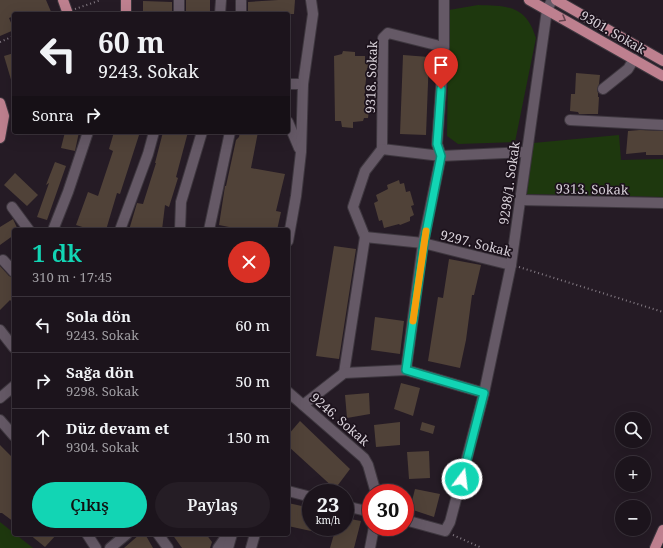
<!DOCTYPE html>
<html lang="tr">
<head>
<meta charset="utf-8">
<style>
  :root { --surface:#1c141c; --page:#251d25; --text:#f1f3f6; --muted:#a09ea3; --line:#3a333b; --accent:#12d5b4 }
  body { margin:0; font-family:"Noto Serif",serif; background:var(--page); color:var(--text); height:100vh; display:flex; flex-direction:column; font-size:15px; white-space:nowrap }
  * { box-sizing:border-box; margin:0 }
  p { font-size:13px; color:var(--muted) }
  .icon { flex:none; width:22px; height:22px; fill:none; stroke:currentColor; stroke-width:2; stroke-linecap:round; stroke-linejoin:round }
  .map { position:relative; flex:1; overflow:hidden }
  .details { position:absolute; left:12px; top:228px; width:278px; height:308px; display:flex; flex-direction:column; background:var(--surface); border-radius:4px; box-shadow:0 4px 16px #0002,0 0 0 1px var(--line) }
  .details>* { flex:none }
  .banner { position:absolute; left:12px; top:12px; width:278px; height:122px; border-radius:4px; box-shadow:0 4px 16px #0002,0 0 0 1px var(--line); background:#1c141c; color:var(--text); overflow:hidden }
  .buttons { position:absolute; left:615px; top:412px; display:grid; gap:8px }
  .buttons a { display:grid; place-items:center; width:36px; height:36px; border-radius:50%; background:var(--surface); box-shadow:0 4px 16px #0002,0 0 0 1px var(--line); font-size:20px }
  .speed { position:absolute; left:302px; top:484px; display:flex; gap:8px; font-size:20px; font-weight:700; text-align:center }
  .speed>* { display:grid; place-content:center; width:52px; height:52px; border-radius:50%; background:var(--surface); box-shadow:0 4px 16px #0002,0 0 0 1px var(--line); line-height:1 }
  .speed small { font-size:10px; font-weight:400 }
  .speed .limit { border:6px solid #d22; background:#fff; color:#111 }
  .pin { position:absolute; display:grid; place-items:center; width:34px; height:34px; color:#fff; margin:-41px -17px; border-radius:50% 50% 50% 0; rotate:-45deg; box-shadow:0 0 4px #0007 }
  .pin .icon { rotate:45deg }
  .me { position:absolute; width:44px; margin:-22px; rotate:15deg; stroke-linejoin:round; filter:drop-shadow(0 0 3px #0008) }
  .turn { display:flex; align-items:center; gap:14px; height:84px; padding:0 20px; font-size:18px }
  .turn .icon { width:52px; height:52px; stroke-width:2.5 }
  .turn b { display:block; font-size:28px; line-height:34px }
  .then { display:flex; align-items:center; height:38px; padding:0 20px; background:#0003; gap:8px; font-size:15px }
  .round { display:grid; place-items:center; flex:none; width:42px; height:42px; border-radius:21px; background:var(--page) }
  .overview { display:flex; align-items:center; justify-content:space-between; height:68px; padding:0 20px }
  h1 { font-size:24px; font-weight:600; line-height:30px; color:var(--accent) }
  .action { display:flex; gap:8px; margin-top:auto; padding:8px 20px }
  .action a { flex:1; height:46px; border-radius:24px; background:var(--accent); color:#111; font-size:16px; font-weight:600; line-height:46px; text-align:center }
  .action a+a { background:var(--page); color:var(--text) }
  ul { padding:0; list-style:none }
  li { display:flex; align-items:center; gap:12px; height:56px; padding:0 20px; border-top:1px solid var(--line) }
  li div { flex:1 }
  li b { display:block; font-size:15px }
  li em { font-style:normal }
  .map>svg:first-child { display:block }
  .green { fill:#1e380e }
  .building { fill:#504238 }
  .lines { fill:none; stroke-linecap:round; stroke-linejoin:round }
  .minor-casing { stroke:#3e373f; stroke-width:12 }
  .major-casing { stroke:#3e373f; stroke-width:12 }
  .path { stroke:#847b84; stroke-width:2; stroke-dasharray:1 3; stroke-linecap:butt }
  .minor { stroke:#655966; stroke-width:10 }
  .major { stroke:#be808f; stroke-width:10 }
  .oneway { stroke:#654450 }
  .route-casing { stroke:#0c8a75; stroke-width:10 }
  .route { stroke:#12d5b4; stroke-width:7 }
  .slow { stroke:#f59e0b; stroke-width:7 }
  .labels { text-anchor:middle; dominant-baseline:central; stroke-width:3.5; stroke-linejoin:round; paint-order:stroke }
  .street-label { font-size:13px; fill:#d8d1d9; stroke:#1c121c }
</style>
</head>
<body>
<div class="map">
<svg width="663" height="548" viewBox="0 0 663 548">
  <rect width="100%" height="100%" fill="#251b25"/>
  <!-- green -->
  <g class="green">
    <path d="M478 5C508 6 526 5 536 38L515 142 458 144 447 136 449 10Z"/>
    <polygon points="619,135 621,160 663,159 663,197 527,194 533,143"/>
    <polygon points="0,522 33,548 0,548"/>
  </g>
  <!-- building -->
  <g class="building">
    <polygon points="0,0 46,0 52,14 14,14 14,16 9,18 14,30 0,36"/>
    <rect x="186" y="0" width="24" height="14"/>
    <polygon points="278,0 295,0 294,14 248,14 248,2"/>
    <polygon points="143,1 172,2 172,14 143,14"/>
    <polygon points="343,51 355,52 355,56 365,56 365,60 370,60 370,67 367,68 365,90 365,110 369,110 368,118 364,118 363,121 353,122 353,128 342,127 341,121 335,121 334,56 342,54"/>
    <polygon points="14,53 14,83 12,83 4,56"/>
    <polygon points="403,55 429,57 426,135 400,134"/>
    <polygon points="576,73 600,75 599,84 597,90 598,93 598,97 599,97 598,114 579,114 578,112 570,111 571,94 575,94"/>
    <polygon points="640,130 663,131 663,155 646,155 646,152 626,154 628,131"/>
    <polygon points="65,132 79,132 75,151 61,148"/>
    <polygon points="114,132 140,132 120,194 117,193 106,230 92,230 76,225 88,192 98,196 113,151 109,149"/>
    <polygon points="163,132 188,132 176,177 178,178 169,207 165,205 162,230 129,230 137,203 143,204 156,163 155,163"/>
    <polygon points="240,132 258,132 251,168 285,174 276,211 281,212 277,230 244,230 219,225 225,186 226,186 236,140 239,137"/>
    <polygon points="55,162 66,166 47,220 37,217 49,183 46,185"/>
    <polygon points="15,173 38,195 27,206 4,185"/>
    <polygon points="399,180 400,184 404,183 406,192 410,191 414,205 411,206 414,215 410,217 410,221 400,225 399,224 384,228 382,220 379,221 374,203 378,201 376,195 388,189 387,185"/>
    <polygon points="13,219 18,230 14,230 14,235 0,245 0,227"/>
    <polygon points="334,246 356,249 339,359 316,356"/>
    <polygon points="449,259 481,265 474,295 472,295 466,340 460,368 428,361 438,297 443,298"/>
    <polygon points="0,266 9,276 14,278 14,304 10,300 0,310"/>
    <polygon points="375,317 404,321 400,354 371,350"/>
    <polygon points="401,383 420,388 413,416 394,409"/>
    <polygon points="369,393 370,414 347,418 345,395"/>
    <polygon points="300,421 350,469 335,489 288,446 288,435"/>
    <polygon points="400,422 400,445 376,447 374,425"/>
    <polygon points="422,422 435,426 433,434 420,430"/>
    <polygon points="0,445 14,459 14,522 2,513 0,513"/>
    <polygon points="429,451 430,478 409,479 407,452"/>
    <polygon points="415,489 440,494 434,517 410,509"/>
    <polygon points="288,503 311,508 311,531 288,526"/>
    <polygon points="345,518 361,521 354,548 330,548 336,527 345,527"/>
    <polygon points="29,534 57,534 45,547"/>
    <polygon points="140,534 145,534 153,548 124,548"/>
    <polygon points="172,534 206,534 212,542 210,548 182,548"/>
  </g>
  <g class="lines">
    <defs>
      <g id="minor">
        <polyline points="179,14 179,0"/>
        <polyline points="220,14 221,0"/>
        <polyline points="241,14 241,1"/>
        <polyline points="288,84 303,84"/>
        <polyline points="603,89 628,69 634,59"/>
        <polyline points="570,120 663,125"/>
        <polyline points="288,122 299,148"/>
        <polyline points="382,149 383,38 388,33 436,45"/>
        <polyline points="382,149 441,156 526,152"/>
        <polyline points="520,200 663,203"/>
        <polyline points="12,207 29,230"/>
        <polyline points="53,230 68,192 88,132"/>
        <polyline points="120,230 148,154 154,132"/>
        <polyline points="180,230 181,202 202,132"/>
        <polyline points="209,230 230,132"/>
        <polyline points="365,237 353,207 365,171 382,149"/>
        <polyline points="288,241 296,196 301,152 303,84 313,14 311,0"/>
        <polyline points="3,260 14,272"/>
        <polyline points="0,330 14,348"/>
        <polyline points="406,370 423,243 441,156 437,144 444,47 444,0"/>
        <polyline points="344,373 365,237 423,243 511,265"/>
        <polyline points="288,392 364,458 368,465 376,493"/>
        <polyline points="484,393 511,265 547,10 552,0"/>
        <polyline points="0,398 14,386"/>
        <polyline points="303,405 344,373 406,370 484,393 450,522 445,531 405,520"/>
        <polyline points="0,420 14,436"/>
        <polyline points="288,491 311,497"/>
        <polyline points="345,506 371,512"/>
        <polyline points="87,534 96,548"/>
        <polyline points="158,534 168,548"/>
        <polyline points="110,548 127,534"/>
        <polyline points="218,548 225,538"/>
        <polyline points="228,548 232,534"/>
        <polyline points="251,548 255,534"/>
        <polyline points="370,548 374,527"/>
      </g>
      <g id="major">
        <polyline points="63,0 68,14"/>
        <polyline points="126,0 126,14"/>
        <polyline points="529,0 663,76"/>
        <polyline points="556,0 663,61"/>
        <polyline points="0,103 4,116 0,138"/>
        <polyline points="655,548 663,530"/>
      </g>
    </defs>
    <!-- minor casing -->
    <use href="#minor" class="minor-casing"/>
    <!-- major casing -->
    <use href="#major" class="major-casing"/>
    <!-- path -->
    <g class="path">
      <polyline points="75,9 101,0"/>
      <polyline points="0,42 14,36"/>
      <polyline points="519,267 663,312"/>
      <polyline points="453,535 482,548"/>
    </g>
    <!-- minor -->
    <use href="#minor" class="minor"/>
    <!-- major -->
    <use href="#major" class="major"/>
  </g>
  <!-- one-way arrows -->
  <defs><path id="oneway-chevron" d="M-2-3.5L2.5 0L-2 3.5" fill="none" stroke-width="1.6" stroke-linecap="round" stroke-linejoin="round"/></defs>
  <use class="oneway" href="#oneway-chevron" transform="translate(563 19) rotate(30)"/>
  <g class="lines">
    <defs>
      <polyline id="route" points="441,89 437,144 441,156 424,243 406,370 484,393 462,479"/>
    </defs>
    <!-- route casing -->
    <use href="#route" class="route-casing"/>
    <!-- route -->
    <use href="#route" class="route"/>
    <!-- slow -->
    <polyline class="slow" points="413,321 426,231"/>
  </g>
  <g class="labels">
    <!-- street labels -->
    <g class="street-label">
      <text transform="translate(613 32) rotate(30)">9301. Sokak</text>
      <text transform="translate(371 77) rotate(-88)">9318. Sokak</text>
      <text transform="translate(509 183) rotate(-82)">9298/1. Sokak</text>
      <text transform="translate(592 189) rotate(1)">9313. Sokak</text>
      <text transform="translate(476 243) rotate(14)">9297. Sokak</text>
      <text transform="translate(340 419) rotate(41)">9246. Sokak</text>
    </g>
  </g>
</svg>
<div class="buttons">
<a><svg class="icon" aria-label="search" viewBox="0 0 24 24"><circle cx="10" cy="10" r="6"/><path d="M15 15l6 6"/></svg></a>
<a>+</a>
<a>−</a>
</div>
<div class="speed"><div>23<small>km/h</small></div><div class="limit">30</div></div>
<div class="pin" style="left:441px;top:89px;background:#d93025"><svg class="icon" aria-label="arrive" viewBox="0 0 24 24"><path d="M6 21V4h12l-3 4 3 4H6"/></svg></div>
<svg class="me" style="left:462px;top:479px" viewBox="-20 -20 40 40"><circle r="17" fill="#12d5b4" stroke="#fff" stroke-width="3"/><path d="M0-11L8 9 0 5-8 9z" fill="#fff"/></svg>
<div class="banner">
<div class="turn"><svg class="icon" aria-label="left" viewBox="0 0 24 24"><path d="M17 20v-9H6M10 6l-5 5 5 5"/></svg><div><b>60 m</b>9243. Sokak</div></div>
<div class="then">Sonra<svg class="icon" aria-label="right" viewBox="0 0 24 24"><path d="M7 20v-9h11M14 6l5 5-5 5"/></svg></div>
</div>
<section class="details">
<div class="overview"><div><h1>1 dk</h1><p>310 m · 17:45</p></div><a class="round" style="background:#d93025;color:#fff"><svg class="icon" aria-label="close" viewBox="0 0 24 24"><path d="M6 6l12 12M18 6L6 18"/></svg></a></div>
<ul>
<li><svg class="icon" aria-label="left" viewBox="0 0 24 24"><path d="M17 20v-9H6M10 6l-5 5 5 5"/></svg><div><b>Sola dön</b><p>9243. Sokak</p></div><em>60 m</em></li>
<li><svg class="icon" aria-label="right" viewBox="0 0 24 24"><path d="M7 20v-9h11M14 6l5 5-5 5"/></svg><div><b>Sağa dön</b><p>9298. Sokak</p></div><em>50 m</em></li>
<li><svg class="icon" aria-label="ahead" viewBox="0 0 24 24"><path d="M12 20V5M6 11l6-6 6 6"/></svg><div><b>Düz devam et</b><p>9304. Sokak</p></div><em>150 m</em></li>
</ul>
<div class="action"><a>Çıkış</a><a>Paylaş</a></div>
</section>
</div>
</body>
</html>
